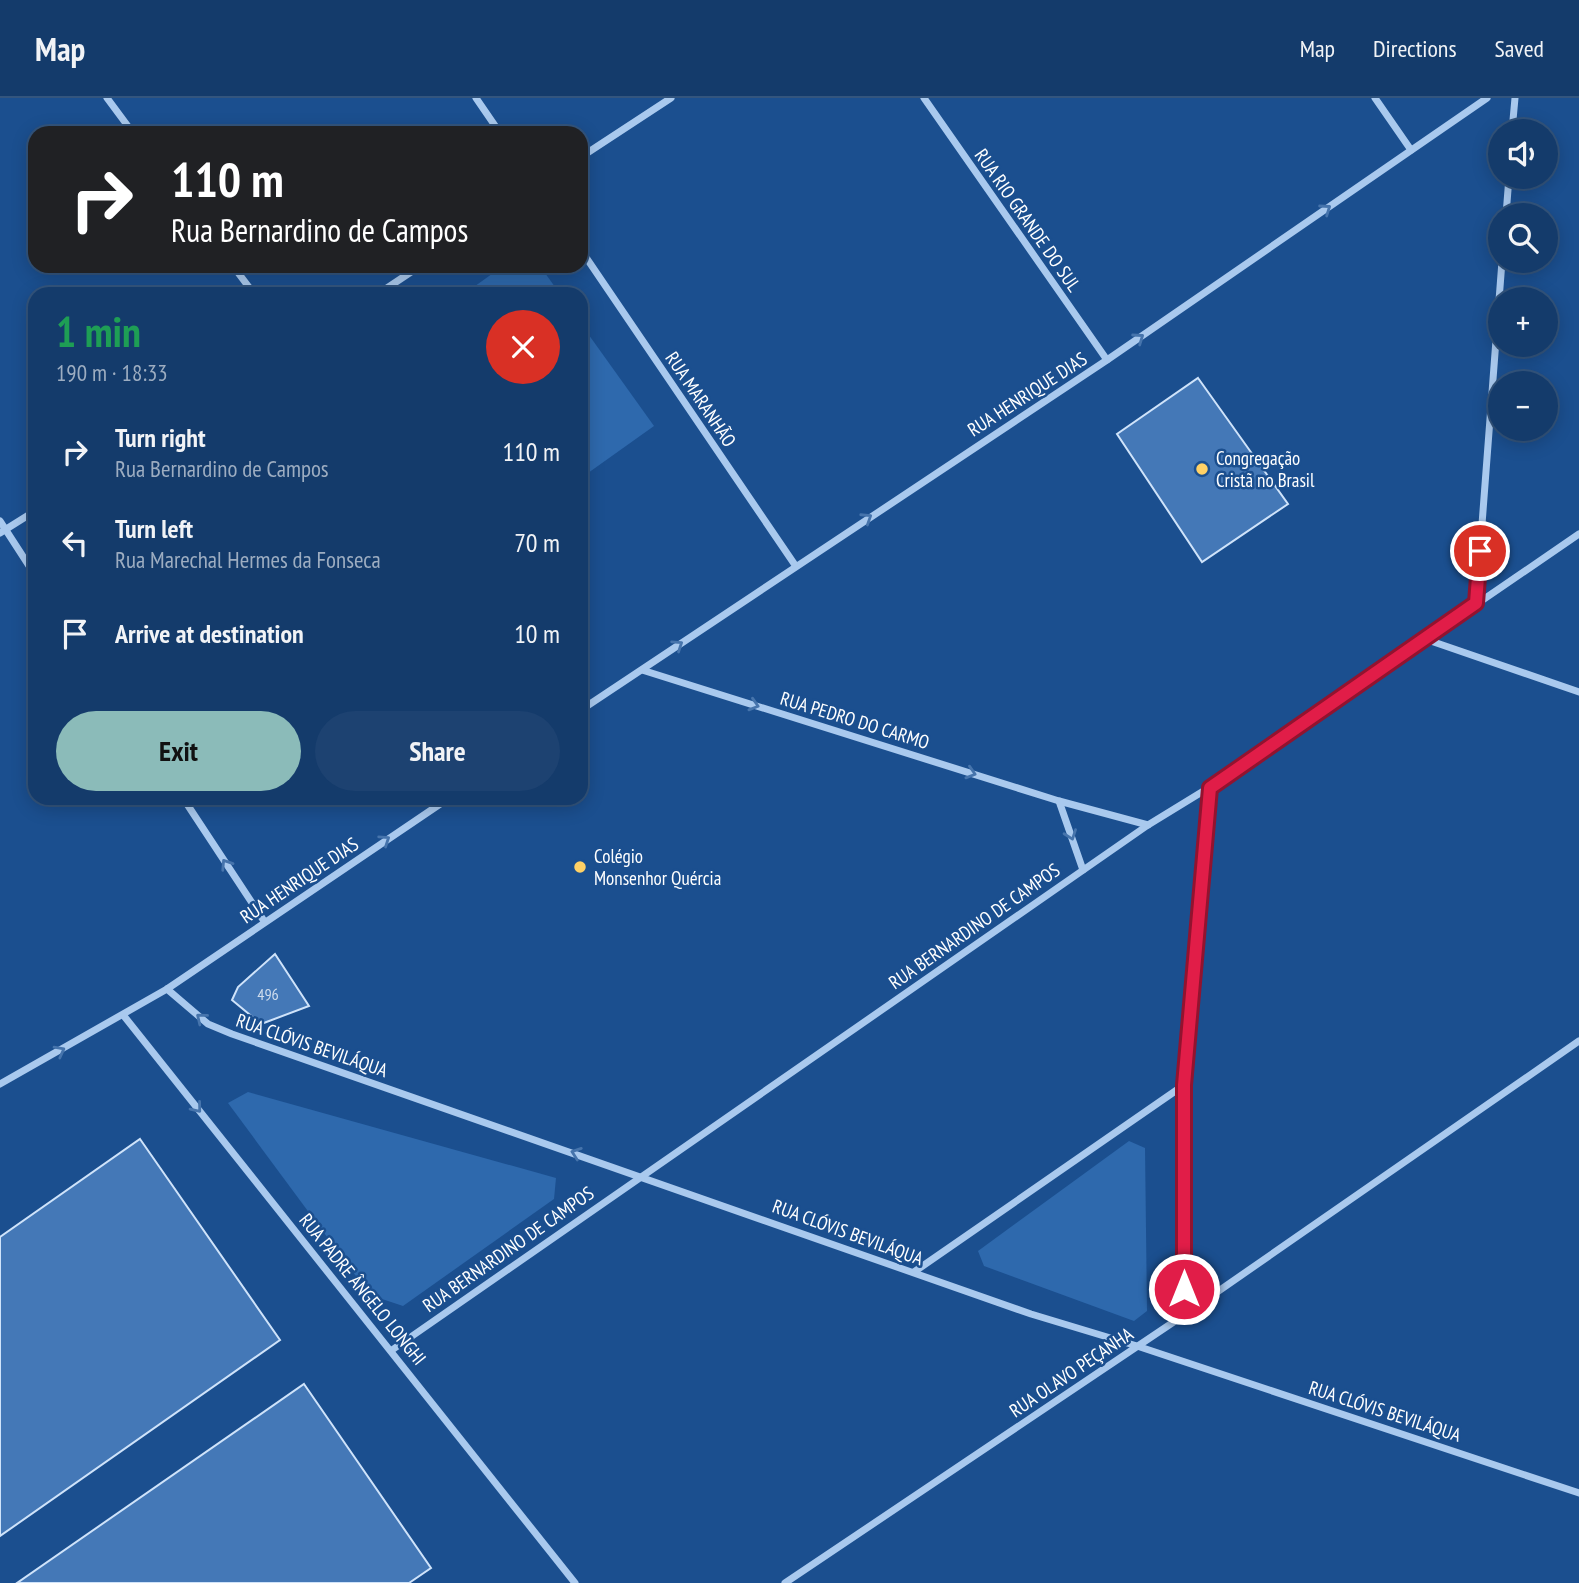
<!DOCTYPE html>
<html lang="en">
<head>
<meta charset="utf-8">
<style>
  :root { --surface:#143b6b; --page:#1d4271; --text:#f1f3f6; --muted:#9dadc1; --line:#33557e; --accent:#8bbbb9 }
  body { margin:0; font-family:"PT Sans Narrow",sans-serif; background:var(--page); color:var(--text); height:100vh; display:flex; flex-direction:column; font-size:26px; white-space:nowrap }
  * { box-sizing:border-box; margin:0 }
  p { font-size:23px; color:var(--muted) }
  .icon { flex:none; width:38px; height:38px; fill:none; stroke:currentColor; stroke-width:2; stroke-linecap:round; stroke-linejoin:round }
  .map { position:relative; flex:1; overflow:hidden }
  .sheet { position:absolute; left:28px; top:189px; width:560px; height:518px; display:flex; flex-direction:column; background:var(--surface); border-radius:21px; box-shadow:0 4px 18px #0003,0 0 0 2px var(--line) }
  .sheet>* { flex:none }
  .banner { position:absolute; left:28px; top:28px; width:560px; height:147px; border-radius:21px; box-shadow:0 4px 18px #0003,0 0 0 2px var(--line); background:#202124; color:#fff; overflow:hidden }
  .fabs { position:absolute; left:1488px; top:21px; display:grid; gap:14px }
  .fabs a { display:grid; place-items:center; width:70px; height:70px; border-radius:50%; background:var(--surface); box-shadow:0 4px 18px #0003,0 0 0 2px var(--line); font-size:35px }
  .pin { position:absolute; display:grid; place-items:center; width:60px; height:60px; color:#fff; margin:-30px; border:4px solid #fff; border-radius:50%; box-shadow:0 2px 7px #0007 }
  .me { position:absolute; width:77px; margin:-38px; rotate:0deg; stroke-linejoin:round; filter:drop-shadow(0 0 5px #0008) }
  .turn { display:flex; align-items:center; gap:24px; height:147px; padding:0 28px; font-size:32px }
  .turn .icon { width:91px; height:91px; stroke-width:2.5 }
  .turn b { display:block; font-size:49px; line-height:60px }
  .round { display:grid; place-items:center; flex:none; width:74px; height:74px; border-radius:37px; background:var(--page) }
  .summary { display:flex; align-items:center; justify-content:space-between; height:119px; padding:0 28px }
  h1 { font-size:42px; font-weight:700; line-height:52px; color:#1e9e55 }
  .cta { display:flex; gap:14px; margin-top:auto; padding:14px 28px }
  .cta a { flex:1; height:80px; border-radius:42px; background:var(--accent); color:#111; font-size:28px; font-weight:700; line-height:80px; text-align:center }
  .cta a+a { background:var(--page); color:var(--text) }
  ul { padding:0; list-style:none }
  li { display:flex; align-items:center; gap:21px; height:91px; padding:0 28px }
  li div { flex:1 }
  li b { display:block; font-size:26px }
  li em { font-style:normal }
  header { display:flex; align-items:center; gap:42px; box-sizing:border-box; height:98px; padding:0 35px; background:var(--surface); border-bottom:2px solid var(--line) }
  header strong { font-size:33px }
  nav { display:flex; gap:38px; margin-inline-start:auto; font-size:24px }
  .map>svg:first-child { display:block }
  .green { fill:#2e69ad }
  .building { fill:#4478b7; stroke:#cfe3fa; stroke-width:2 }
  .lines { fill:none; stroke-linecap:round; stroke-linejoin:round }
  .minor { stroke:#a9c9ee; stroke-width:7 }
  .oneway { stroke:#4674ac }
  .route-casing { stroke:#92132f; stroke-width:18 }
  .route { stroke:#e11d48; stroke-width:12 }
  .poi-dot { fill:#ffd166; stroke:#1b4f8f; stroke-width:2.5 }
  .labels { text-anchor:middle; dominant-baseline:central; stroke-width:5; stroke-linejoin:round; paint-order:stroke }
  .number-label { font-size:16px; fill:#d0dded }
  .street-label { font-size:19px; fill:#fff; stroke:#1b4f8f }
  .poi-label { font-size:19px; fill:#fff; stroke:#1b4f8f; text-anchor:start }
</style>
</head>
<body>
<header>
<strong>Map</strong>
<nav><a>Map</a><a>Directions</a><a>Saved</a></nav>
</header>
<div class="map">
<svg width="1579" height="1485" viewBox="0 0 1579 1485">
  <rect width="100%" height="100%" fill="#1b4f8f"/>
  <!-- green -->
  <g class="green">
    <polygon points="503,168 540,168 560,196 464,196"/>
    <polygon points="581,226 654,328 581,380"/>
    <polygon points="248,994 556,1080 554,1101 403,1208 370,1197 228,1005"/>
    <polygon points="1129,1043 1145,1050 1147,1213 1134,1223 984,1168 978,1153"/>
  </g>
  <!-- building -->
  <g class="building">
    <polygon points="1198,280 1288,406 1202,464 1117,336"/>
    <polygon points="275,856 309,908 261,926 232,902 238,889"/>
    <polygon points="140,1041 280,1242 0,1438 0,1139"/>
    <polygon points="304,1286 431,1470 409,1485 17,1485"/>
  </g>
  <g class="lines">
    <!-- minor -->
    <g class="minor">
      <polyline points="107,0 133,35"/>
      <polyline points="476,0 500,35"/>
      <polyline points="924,0 1107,262"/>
      <polyline points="1375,0 1411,52"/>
      <polyline points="1512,33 1515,0"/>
      <polyline points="581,59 671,0"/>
      <polyline points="1506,117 1509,79"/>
      <polyline points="581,152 795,467"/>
      <polyline points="233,168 254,196"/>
      <polyline points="378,196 420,168"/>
      <polyline points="0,423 35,477"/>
      <polyline points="0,435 35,413"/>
      <polyline points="1476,505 1502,163"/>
      <polyline points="1425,541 1579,594"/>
      <polyline points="642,572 1059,703 1148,727"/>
      <polyline points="581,612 1107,262 1487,0"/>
      <polyline points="183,700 264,823"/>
      <polyline points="1059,703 1083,772"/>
      <polyline points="167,891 208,926 232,936 1031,1216 1137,1248 1579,1395"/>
      <polyline points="124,918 575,1485"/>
      <polyline points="0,986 167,891 449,700"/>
      <polyline points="914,1174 1184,987"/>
      <polyline points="1184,1217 1184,987 1210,689"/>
      <polyline points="392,1252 1148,727 1210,689 1579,436"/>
      <polyline points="785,1485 1184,1217 1579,943"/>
    </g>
  </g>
  <!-- one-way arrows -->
  <defs><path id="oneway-chevron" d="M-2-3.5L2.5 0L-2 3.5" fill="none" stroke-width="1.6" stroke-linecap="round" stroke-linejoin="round" transform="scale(1.75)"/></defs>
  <g class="oneway">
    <use href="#oneway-chevron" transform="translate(1326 111) rotate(-35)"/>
    <use href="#oneway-chevron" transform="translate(1139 240) rotate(-35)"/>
    <use href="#oneway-chevron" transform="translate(867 420) rotate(-33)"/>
    <use href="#oneway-chevron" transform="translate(678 547) rotate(-34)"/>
    <use href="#oneway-chevron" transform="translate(754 607) rotate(17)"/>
    <use href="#oneway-chevron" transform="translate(971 675) rotate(17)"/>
    <use href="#oneway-chevron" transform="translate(1071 737) rotate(70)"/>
    <use href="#oneway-chevron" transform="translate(385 742) rotate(-34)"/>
    <use href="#oneway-chevron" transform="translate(226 766) rotate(-123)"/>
    <use href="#oneway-chevron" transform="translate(201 920) rotate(-141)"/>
    <use href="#oneway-chevron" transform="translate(60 953) rotate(-28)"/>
    <use href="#oneway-chevron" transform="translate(197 1010) rotate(51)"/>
    <use href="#oneway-chevron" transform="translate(576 1055) rotate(-161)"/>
  </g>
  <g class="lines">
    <defs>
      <polyline id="route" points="1184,1191 1184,987 1210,690 1476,505 1480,453"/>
    </defs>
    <!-- route casing -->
    <use href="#route" class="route-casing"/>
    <!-- route -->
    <use href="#route" class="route"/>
  </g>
  <!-- markers -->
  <g class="poi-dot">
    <circle cx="1202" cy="371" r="7"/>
    <circle cx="580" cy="769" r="7"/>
  </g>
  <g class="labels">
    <!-- number labels -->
    <g class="number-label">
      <text x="268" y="896">496</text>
    </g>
    <!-- street labels -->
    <g class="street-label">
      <text transform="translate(1028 122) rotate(55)">RUA RIO GRANDE DO SUL</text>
      <text transform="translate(1027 296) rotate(-33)">RUA HENRIQUE DIAS</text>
      <text transform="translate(701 301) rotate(56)">RUA MARANHÃO</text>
      <text transform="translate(855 622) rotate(17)">RUA PEDRO DO CARMO</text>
      <text transform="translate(299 782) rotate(-34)">RUA HENRIQUE DIAS</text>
      <text transform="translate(974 828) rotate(-35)">RUA BERNARDINO DE CAMPOS</text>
      <text transform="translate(312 947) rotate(19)">RUA CLÓVIS BEVILÁQUA</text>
      <text transform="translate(848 1134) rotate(20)">RUA CLÓVIS BEVILÁQUA</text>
      <text transform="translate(508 1151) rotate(-35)">RUA BERNARDINO DE CAMPOS</text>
      <text transform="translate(363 1191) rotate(51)">RUA PADRE ÂNGELO LONGHI</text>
      <text transform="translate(1071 1274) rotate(-34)">RUA OLAVO PEÇANHA</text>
      <text transform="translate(1385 1313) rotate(18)">RUA CLÓVIS BEVILÁQUA</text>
    </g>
    <!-- poi labels -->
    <g class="poi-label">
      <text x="1216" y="360">Congregação<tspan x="1216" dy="22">Cristã no Brasil</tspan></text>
      <text x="594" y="758">Colégio<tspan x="594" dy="22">Monsenhor Quércia</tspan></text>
    </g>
  </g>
</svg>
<div class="fabs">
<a><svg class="icon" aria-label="sound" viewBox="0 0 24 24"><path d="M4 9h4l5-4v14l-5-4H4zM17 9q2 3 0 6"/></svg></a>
<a><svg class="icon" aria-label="search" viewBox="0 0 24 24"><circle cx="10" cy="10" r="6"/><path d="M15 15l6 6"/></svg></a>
<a>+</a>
<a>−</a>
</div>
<div class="pin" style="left:1480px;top:453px;background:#d93025"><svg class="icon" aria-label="arrive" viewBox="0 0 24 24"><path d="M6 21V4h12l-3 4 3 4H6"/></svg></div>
<svg class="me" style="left:1184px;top:1191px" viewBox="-20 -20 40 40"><circle r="17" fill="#e11d48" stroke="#fff" stroke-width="3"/><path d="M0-11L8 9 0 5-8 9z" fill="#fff"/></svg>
<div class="banner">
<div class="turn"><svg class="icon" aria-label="right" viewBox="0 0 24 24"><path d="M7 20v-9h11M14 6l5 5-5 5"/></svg><div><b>110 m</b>Rua Bernardino de Campos</div></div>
</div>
<section class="sheet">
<div class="summary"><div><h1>1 min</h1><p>190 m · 18:33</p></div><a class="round" style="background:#d93025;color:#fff"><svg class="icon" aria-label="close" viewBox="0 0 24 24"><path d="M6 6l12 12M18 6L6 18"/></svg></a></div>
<ul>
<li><svg class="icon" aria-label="right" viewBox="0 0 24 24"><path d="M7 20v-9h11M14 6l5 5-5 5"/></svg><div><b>Turn right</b><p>Rua Bernardino de Campos</p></div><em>110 m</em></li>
<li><svg class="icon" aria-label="left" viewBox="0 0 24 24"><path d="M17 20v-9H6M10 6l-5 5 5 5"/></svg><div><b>Turn left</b><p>Rua Marechal Hermes da Fonseca</p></div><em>70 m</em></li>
<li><svg class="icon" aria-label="arrive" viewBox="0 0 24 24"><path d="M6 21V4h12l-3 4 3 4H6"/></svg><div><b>Arrive at destination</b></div><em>10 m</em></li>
</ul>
<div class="cta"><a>Exit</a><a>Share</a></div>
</section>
</div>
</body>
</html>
